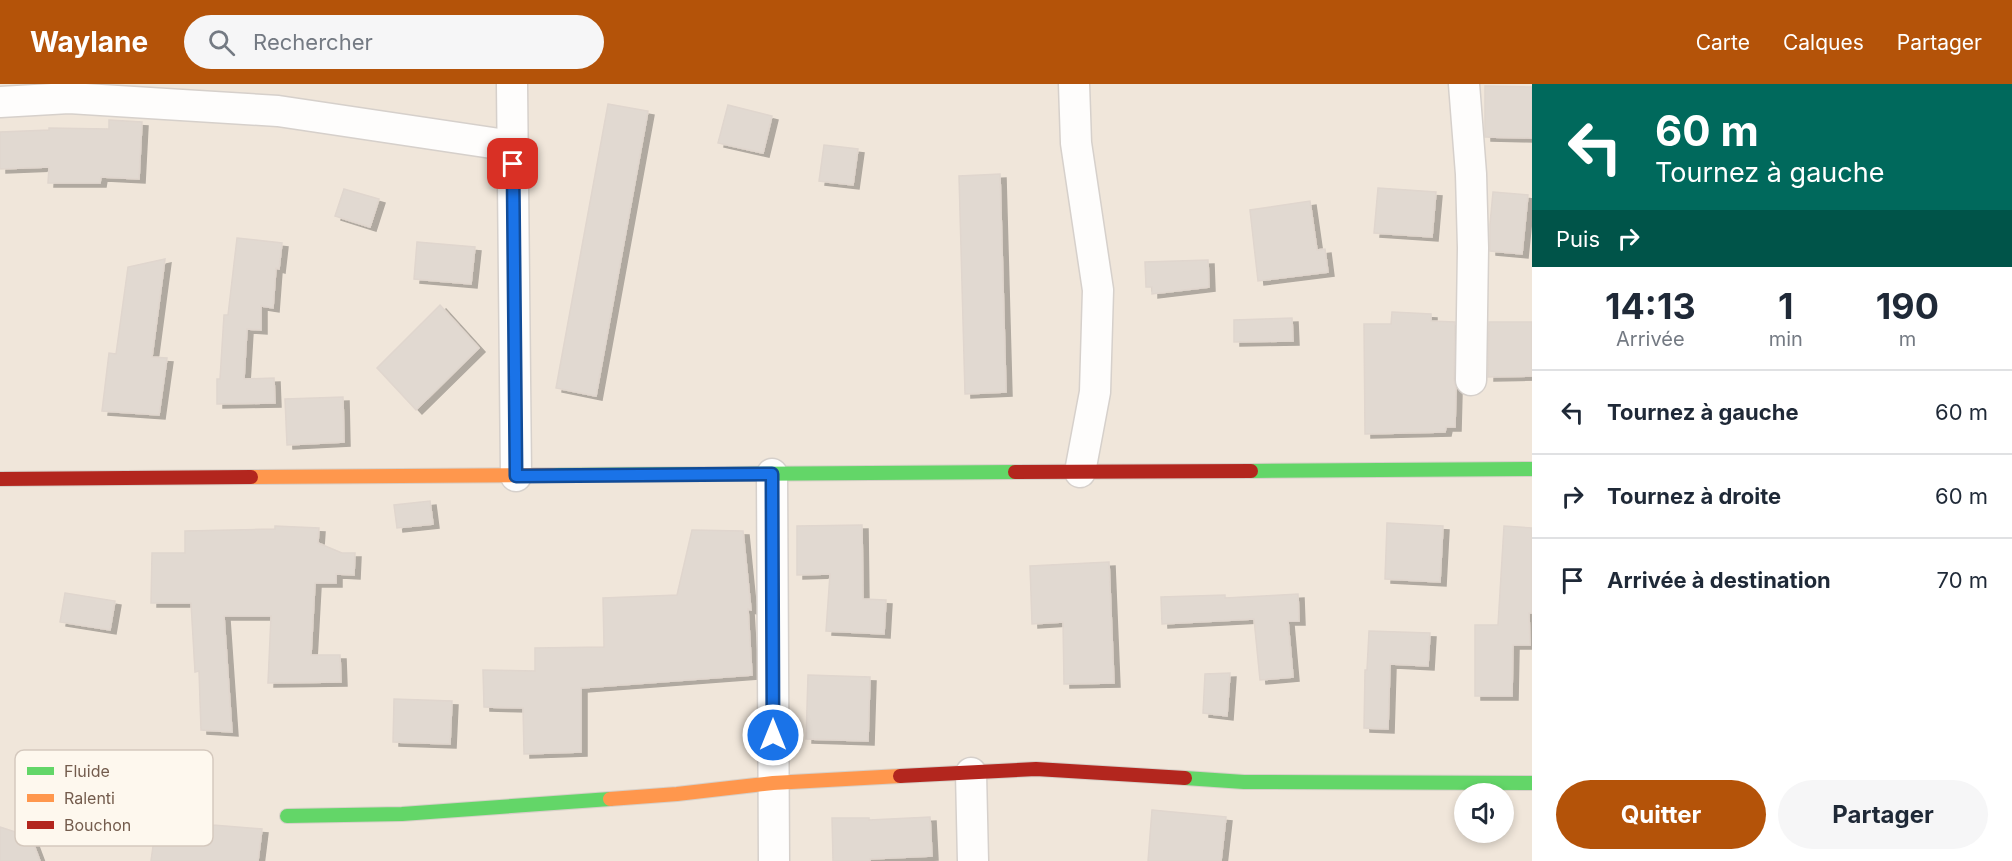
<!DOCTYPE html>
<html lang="fr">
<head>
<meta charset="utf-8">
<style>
  :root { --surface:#fff; --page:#f6f6f7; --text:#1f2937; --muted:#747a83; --line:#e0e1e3; --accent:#b45309 }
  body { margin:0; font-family:Inter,sans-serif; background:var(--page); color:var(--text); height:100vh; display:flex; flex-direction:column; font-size:22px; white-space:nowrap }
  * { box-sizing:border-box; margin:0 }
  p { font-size:20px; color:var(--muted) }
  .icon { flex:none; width:33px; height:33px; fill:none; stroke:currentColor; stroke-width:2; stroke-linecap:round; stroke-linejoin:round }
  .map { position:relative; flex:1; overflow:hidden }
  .side { display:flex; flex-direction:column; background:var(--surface); width:480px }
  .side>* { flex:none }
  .banner { background:#00695c; color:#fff; overflow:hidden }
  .buttons { position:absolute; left:1454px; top:699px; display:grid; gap:12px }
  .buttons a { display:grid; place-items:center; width:60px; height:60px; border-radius:50%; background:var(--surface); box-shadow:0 3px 9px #0003; font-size:30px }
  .pin { position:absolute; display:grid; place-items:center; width:51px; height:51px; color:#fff; margin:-26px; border-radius:12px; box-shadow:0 3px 9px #0006 }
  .me { position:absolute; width:66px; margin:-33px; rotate:0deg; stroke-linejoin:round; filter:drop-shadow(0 0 4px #0008) }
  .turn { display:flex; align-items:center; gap:21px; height:126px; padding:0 24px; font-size:27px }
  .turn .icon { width:78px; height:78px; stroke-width:2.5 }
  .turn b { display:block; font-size:42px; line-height:51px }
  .then { display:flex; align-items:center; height:57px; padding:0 24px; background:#0003; gap:12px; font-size:22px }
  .eta { display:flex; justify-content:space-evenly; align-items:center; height:102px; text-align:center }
  .eta b { font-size:36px; font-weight:700; line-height:42px }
  .primary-button { display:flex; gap:12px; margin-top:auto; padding:12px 24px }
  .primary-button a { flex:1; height:69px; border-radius:36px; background:var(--accent); color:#fff; font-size:24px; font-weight:700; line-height:69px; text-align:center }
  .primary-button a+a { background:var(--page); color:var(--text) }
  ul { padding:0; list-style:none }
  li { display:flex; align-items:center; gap:18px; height:84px; padding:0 24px; border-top:2px solid var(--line) }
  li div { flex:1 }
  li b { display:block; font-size:22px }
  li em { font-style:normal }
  header { display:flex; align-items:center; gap:36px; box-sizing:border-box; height:84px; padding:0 30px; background:var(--accent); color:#fff }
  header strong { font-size:28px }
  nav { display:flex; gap:33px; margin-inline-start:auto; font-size:21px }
  .search { width:420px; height:54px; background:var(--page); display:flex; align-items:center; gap:15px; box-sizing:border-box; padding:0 21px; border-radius:33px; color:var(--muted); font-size:22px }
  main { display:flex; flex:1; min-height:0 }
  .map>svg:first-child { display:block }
  .residential { fill:#f0e6da; fill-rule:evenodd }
  .building { fill:#e1d9d1; stroke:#e0d6ce; stroke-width:1.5; filter:url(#shadow) }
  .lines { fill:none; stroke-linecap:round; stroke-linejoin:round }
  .street-casing { stroke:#d6d0cb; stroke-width:33 }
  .fast-casing { stroke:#d7d0c8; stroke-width:16 }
  .slow-casing { stroke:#d7d0c8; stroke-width:16 }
  .jam-casing { stroke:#d7d0c8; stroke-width:16 }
  .street { stroke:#fefdfc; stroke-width:30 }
  .fast { stroke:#63d668; stroke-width:14 }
  .slow { stroke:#ff974d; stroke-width:14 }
  .jam { stroke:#b3261e; stroke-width:14 }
  .route-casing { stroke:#114b97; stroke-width:15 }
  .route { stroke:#1a73e8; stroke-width:10 }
  .key { fill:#fef8ee; stroke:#d5c9be; stroke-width:1.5 }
  .key-label { font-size:16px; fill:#745c4d }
</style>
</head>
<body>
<header>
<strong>Waylane</strong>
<div class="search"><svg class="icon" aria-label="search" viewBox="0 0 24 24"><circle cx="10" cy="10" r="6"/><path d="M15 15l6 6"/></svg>Rechercher</div>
<nav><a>Carte</a><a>Calques</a><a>Partager</a></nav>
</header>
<main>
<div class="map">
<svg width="1532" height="777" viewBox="0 0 1532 777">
  <defs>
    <filter id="shadow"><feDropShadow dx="6" dy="4" stdDeviation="0" flood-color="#0004"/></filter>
  </defs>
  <rect width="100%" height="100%" fill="#f7f3ec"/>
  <!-- residential -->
  <path class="residential" d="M0 0H1532V777H0ZM1464 710H1503V748H1464Z"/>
  <!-- building -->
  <g class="building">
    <polygon points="1485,2 1532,3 1531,54 1485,53"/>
    <polygon points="608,20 648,27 596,312 556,304"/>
    <polygon points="728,21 772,32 763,69 718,59"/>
    <polygon points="109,36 142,38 139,95 101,93 100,99 48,99 49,83 0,85 0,48 49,46 49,44 109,45"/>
    <polygon points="824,61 858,65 853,101 819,97"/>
    <polygon points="1000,90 1006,308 965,310 959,92"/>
    <polygon points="1378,104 1436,108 1432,153 1374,149"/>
    <polygon points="344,105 379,115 370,143 335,132"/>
    <polygon points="1493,108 1528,111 1522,170 1490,167 1490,140"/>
    <polygon points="1310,117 1317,166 1325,165 1328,188 1258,197 1250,126"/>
    <polygon points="237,154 282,159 279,185 276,184 273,224 261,222 261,246 247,245 244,295 274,294 275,319 217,320 217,295 220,295 224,231 228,231"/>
    <polygon points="417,158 475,163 471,200 414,195"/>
    <polygon points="165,175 152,273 167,274 159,331 102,327 109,269 116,270 128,183"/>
    <polygon points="1208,176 1209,203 1152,210 1152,203 1146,203 1145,178"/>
    <polygon points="440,221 479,264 416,326 377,284"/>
    <polygon points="1392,228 1431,230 1431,237 1455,238 1454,296 1456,305 1455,343 1446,343 1445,348 1365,350 1364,240 1391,240"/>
    <polygon points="1292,234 1293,257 1234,258 1234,236"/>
    <polygon points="1489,238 1532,238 1532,292 1488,293"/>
    <polygon points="343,313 344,358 287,361 285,315"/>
    <polygon points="430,417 433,440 397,444 394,421"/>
    <polygon points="1387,439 1443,442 1440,498 1385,495"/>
    <polygon points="862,441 863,515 886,516 884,550 826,547 830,490 797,491 797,442"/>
    <polygon points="275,442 319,444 318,459 342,469 355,469 354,491 336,490 336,499 315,499 311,571 340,571 341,598 268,599 271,532 224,532 232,648 201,646 199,587 195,588 191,519 151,519 152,469 185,469 185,447 275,445"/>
    <polygon points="1504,442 1532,444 1532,529 1529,529 1530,561 1513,561 1512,612 1475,612 1475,541 1498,541"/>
    <polygon points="692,446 743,447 751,526 748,525 752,591 581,604 581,668 524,670 523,624 484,623 483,586 535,587 535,564 604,563 603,514 677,511"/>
    <polygon points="1109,478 1114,599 1064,600 1063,538 1032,540 1030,482"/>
    <polygon points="65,509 115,517 110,546 60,538"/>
    <polygon points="1298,510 1299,537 1288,537 1293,593 1260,596 1254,535 1162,540 1161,513 1225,511 1225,514"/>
    <polygon points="1369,547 1430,549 1428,582 1390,580 1388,645 1364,644 1365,586 1367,586"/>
    <polygon points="1230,589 1227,632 1203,629 1205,590"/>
    <polygon points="808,591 870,593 868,657 806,655"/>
    <polygon points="394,615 452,617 450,660 393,658"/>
    <polygon points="1152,726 1226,733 1221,777 1148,777"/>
    <polygon points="157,733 213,741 262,745 258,777 151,777"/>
    <polygon points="930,733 932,772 870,775 870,777 833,777 832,734 869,734 869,736"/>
    <polygon points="0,743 31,753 40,777 0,777"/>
  </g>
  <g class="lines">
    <defs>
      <g id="street">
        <polyline points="512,0 516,392"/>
        <polyline points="1074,0 1076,59 1098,206 1095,308 1080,388"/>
        <polyline points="1464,0 1471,90 1473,164 1471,296"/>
        <polyline points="0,18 69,14 278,27 512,62"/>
        <polyline points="772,390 774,777"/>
        <polyline points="971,689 973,777"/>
      </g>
      <g id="fast">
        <polyline points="1251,387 1532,385"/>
        <polyline points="553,391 1015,388"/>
        <polyline points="1185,694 1244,698 1532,699"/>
        <polyline points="287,732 402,730 610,715"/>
      </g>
      <g id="slow">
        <polyline points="251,393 553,391"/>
        <polyline points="610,715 677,710 773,699 900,692"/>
      </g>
      <g id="jam">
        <polyline points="1015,388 1251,387"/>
        <polyline points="0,395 251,393"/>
        <polyline points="900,692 1036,685 1185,694"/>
      </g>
    </defs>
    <!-- street casing -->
    <use href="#street" class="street-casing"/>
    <!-- fast casing -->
    <use href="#fast" class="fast-casing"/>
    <!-- slow casing -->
    <use href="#slow" class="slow-casing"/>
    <!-- jam casing -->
    <use href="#jam" class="jam-casing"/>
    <!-- street -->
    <use href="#street" class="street"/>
    <!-- fast -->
    <use href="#fast" class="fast"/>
    <!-- slow -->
    <use href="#slow" class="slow"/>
    <!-- jam -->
    <use href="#jam" class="jam"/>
  </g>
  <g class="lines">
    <defs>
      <polyline id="route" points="513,80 516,392 772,390 773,651"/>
    </defs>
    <!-- route casing -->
    <use href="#route" class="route-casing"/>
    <!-- route -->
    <use href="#route" class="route"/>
  </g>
  <!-- legend -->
  <rect x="15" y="666" width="198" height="96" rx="9" class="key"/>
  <rect x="27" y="683" width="27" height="8" fill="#63d668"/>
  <rect x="27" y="710" width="27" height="8" fill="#ff974d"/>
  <rect x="27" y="737" width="27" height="8" fill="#b3261e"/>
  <g class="key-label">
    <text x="64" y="693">Fluide</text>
    <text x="64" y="720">Ralenti</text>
    <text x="64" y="747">Bouchon</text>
  </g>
</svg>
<div class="buttons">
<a><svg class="icon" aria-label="sound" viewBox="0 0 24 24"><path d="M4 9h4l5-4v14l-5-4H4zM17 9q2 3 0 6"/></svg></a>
</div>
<div class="pin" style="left:513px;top:80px;background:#d93025"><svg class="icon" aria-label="arrive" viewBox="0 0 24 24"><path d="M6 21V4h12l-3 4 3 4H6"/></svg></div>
<svg class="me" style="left:773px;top:651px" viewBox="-20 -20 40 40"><circle r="17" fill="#1a73e8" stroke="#fff" stroke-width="3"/><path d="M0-11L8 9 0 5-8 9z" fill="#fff"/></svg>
</div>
<section class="side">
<div class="banner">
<div class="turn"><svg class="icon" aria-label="left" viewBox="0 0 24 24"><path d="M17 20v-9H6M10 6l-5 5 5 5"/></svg><div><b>60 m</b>Tournez à gauche</div></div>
<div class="then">Puis<svg class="icon" aria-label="right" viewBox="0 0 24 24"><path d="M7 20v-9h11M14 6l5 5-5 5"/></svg></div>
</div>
<div class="eta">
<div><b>14:13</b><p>Arrivée</p></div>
<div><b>1</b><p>min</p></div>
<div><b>190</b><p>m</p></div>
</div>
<ul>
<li><svg class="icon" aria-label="left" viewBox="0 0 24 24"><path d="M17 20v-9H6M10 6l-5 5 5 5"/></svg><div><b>Tournez à gauche</b></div><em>60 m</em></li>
<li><svg class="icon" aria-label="right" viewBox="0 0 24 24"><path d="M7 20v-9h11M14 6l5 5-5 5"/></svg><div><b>Tournez à droite</b></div><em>60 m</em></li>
<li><svg class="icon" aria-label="arrive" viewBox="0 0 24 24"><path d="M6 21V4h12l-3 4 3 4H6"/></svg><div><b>Arrivée à destination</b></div><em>70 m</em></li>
</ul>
<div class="primary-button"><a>Quitter</a><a>Partager</a></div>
</section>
</main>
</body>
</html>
